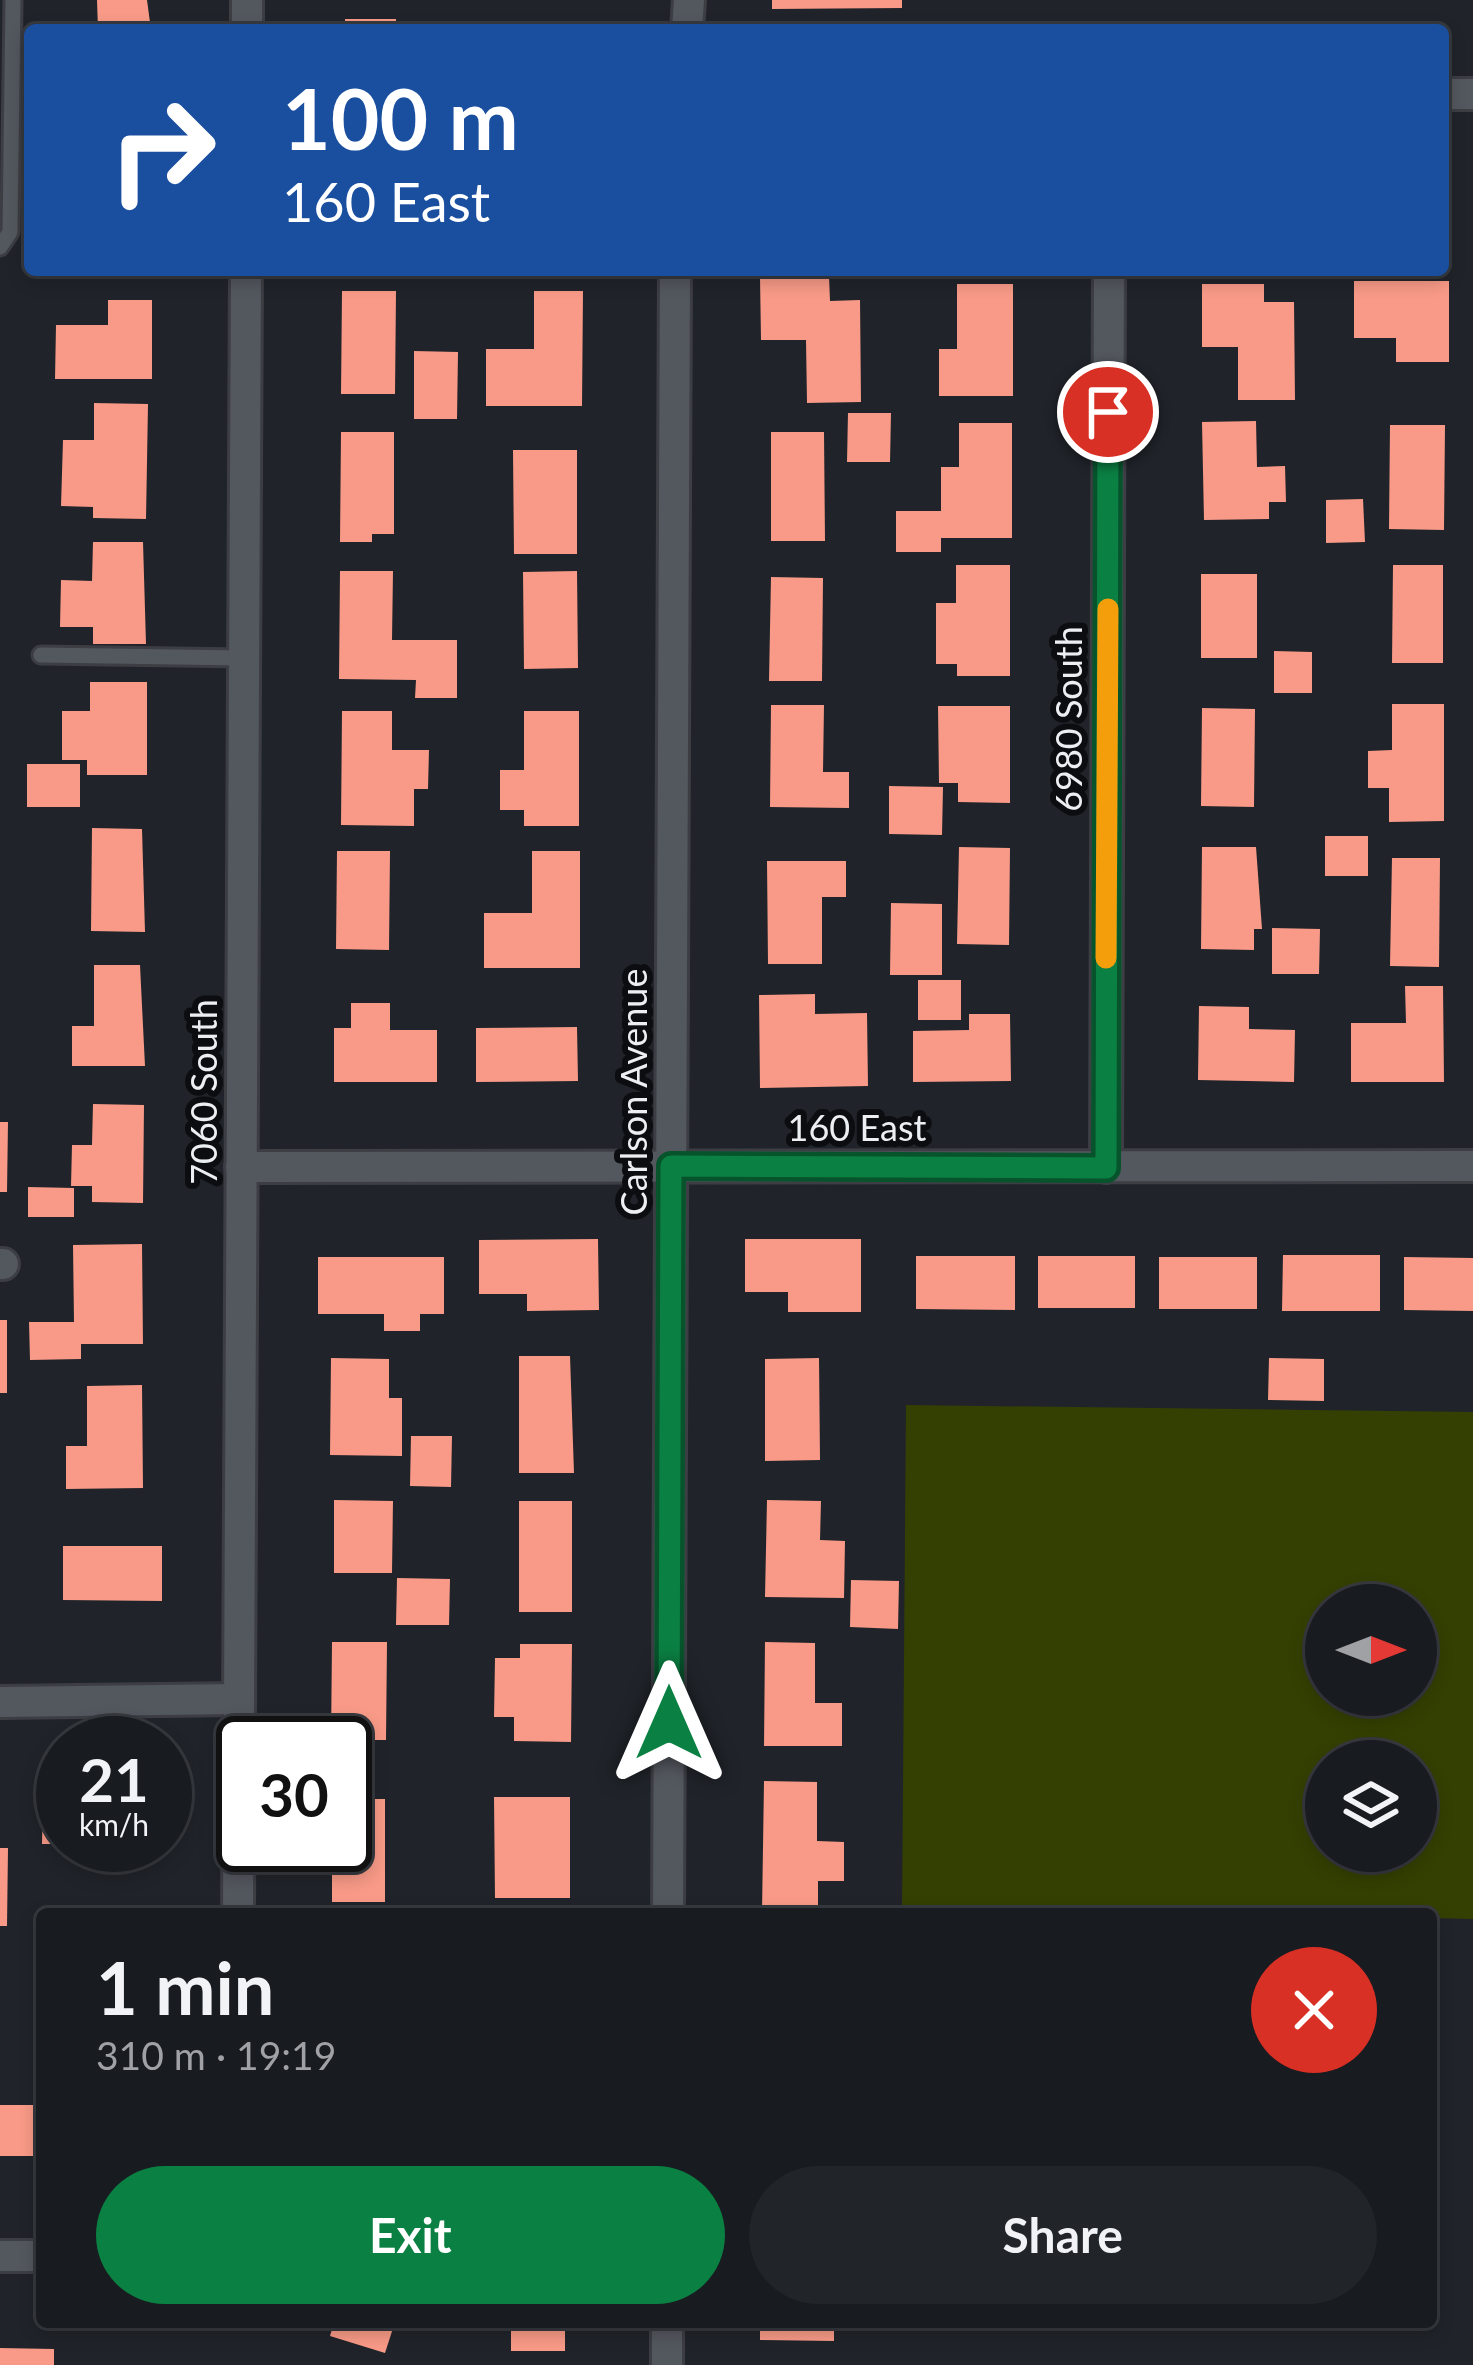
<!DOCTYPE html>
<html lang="en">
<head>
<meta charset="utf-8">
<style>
  :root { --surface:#181b20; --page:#212429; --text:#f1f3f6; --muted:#9fa1a5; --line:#36393e; --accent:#0b8043 }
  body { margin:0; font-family:Lato,sans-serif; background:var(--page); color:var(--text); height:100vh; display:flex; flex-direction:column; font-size:45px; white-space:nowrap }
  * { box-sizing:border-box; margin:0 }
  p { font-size:39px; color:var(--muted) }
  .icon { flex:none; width:66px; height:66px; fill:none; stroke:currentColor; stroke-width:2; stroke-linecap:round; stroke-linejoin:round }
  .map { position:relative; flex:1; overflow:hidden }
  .panel { position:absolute; left:36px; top:1908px; width:1401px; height:420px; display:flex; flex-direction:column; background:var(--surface); border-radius:12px; box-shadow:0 6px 18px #0003,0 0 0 3px var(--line) }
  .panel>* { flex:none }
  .top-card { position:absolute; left:24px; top:24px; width:1425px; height:252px; border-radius:12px; box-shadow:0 6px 18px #0003,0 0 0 3px var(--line); background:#1a4fa0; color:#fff; overflow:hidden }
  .needle { width:78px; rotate:90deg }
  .fabs { position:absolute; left:1305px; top:1584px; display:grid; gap:24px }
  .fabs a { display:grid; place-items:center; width:132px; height:132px; border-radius:50%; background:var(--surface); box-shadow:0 6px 18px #0003,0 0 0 3px var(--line); font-size:60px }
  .speed { position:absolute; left:36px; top:1716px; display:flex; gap:24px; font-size:60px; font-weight:700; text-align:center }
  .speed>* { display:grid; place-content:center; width:156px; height:156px; border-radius:50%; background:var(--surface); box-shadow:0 6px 18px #0003,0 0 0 3px var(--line); line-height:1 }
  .speed small { font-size:30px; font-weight:400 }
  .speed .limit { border:6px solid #111; border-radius:18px; background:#fff; color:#111 }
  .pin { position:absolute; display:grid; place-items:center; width:102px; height:102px; color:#fff; margin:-51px; border:6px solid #fff; border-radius:50%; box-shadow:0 3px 12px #0007 }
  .me { position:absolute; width:132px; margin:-66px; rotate:0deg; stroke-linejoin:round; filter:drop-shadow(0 0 9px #0008) }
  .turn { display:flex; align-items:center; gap:42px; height:252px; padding:0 60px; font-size:54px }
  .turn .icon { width:156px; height:156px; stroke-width:2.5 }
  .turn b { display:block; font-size:84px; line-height:102px }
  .round { display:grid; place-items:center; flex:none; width:126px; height:126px; border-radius:63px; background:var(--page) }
  .summary { display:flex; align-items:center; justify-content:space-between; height:204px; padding:0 60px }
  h1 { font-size:72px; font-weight:700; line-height:90px }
  .cta { display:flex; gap:24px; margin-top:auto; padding:24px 60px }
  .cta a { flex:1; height:138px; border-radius:72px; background:var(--accent); color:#fff; font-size:48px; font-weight:700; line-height:138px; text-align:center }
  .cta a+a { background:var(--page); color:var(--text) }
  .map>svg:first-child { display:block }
  .green { fill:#344002; fill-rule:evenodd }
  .building { fill:#f89a87 }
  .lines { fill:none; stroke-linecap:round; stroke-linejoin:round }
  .lane-casing { stroke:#3c3e44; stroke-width:21 }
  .street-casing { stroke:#3c3e44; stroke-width:36 }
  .lane { stroke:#53575e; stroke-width:15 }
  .street { stroke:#53575e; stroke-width:30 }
  .route-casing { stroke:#07532c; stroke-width:30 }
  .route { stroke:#0b8043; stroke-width:21 }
  .slow { stroke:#f59e0b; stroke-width:21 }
  .labels { text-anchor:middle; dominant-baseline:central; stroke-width:12; stroke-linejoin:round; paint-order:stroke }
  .street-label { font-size:36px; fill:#ebeef2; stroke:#0c0d10 }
</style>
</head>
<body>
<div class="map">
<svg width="1473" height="2365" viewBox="0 0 1473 2365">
  <rect width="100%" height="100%" fill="#20242a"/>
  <!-- green -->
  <path class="green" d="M906 1405 1473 1412V1919L1431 1918V1914H902ZM1326 1605H1416V1695H1326ZM1326 1761H1416V1851H1326Z"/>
  <!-- building -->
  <g class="building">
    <polygon points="97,0 147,0 151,30 98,30"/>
    <polygon points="772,0 902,0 902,8 772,9"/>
    <rect x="345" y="19" width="51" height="11"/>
    <polygon points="829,276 830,301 860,300 861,402 807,403 806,340 761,340 760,277"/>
    <polygon points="1354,281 1449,281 1449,362 1396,362 1396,338 1354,338"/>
    <polygon points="957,284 1013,284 1013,396 939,396 939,349 957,349"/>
    <polygon points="1202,284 1264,284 1264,302 1294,302 1295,400 1238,400 1238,347 1202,347"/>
    <polygon points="342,291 396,291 395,394 341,394"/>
    <polygon points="534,291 583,291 582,406 486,406 486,349 534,349"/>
    <polygon points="108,300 152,300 152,379 55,379 56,325 108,325"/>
    <polygon points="414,351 458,352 457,419 414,419"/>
    <polygon points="94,403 148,404 146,519 93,518 93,507 61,506 63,440 94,440"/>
    <polygon points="848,413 891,413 890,462 847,462"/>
    <polygon points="1256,421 1257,467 1285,466 1286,502 1269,502 1269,519 1204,520 1202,422"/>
    <polygon points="959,423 1012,423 1012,538 941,538 941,552 896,552 896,511 941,511 941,467 959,467"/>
    <polygon points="1390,425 1445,425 1444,530 1389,529"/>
    <polygon points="341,432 394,432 394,534 372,534 372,542 340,542"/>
    <polygon points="771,432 824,432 825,541 771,541"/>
    <polygon points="513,450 577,450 577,554 514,554"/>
    <polygon points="1363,499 1365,542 1326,543 1326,500"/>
    <polygon points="93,542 143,542 146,644 93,644 93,627 60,627 61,580 92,581"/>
    <polygon points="956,565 1010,565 1010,676 957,676 957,664 936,664 936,603 956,603"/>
    <polygon points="1393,565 1443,565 1443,663 1392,663"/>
    <polygon points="340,571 393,571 392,640 457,640 457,698 415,698 416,680 339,679"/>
    <polygon points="577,571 578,668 524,669 523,572"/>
    <rect x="1201" y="574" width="56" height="84"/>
    <polygon points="771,577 823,578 822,681 769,681"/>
    <polygon points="1274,651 1312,652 1312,693 1274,693"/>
    <polygon points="90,682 147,682 147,775 87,775 87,760 62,760 62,711 90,711"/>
    <polygon points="1392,704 1444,704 1444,821 1389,822 1389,788 1368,788 1368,751 1392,750"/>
    <polygon points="771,705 824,705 823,772 849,772 849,808 770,807"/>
    <polygon points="938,706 1010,706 1010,803 958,802 958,783 939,783"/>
    <polygon points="1202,708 1255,709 1254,807 1201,806"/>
    <polygon points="342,711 392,711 392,750 429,750 428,789 414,789 414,826 341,825"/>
    <polygon points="524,711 579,711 579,826 524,826 524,810 500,810 500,770 524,770"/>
    <rect x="27" y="764" width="53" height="43"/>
    <polygon points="889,786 943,787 942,835 889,834"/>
    <polygon points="92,828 142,829 145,932 91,931"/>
    <rect x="1325" y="836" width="43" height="40"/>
    <polygon points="959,847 1010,848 1009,945 957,944"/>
    <polygon points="1202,847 1256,847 1262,929 1254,929 1254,950 1201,949"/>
    <polygon points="337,851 390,851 389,950 336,949"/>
    <polygon points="532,851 580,851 580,968 484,968 484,913 532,913"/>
    <polygon points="1392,858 1440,858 1439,967 1390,966"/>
    <polygon points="767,861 846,861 846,897 822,897 822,964 768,964"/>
    <polygon points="891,903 942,904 942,975 890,975"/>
    <polygon points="1272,928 1320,929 1319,974 1272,974"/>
    <polygon points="94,965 140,965 145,1066 72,1066 72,1026 94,1026"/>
    <rect x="918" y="980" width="43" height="40"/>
    <polygon points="1405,986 1443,986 1444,1082 1351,1082 1351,1023 1406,1023"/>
    <polygon points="815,994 815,1014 867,1013 868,1086 760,1088 759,995"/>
    <polygon points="351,1003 390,1003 390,1030 437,1030 437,1082 334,1082 334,1028 351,1028"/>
    <polygon points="1199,1006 1249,1007 1249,1029 1295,1030 1294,1082 1198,1080"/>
    <polygon points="969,1014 1010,1014 1011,1081 913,1082 913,1031 969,1030"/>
    <polygon points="577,1027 578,1081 476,1082 476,1028"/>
    <polygon points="93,1104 144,1105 143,1203 92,1202 92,1186 71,1186 72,1145 92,1145"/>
    <polygon points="0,1122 8,1122 7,1192 0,1192"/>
    <polygon points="28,1187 74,1188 74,1217 28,1217"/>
    <polygon points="598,1239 599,1310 527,1311 527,1294 479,1294 479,1240"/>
    <polygon points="745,1239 861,1239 861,1312 788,1312 788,1292 745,1292"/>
    <polygon points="142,1244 143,1344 81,1344 81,1359 30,1360 29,1322 74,1322 73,1245"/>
    <polygon points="1283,1255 1380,1255 1380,1311 1282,1311"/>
    <polygon points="916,1256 1015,1256 1015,1310 916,1309"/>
    <rect x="1038" y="1256" width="97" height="52"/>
    <polygon points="318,1257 444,1257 444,1314 420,1314 420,1331 384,1331 384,1314 318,1314"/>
    <rect x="1159" y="1257" width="98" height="52"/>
    <polygon points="1404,1257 1473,1258 1473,1311 1404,1310"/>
    <rect x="0" y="1320" width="7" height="73"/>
    <polygon points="519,1356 570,1356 574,1473 519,1473"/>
    <polygon points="331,1358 389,1359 389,1398 402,1398 402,1456 330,1455"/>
    <polygon points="819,1358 820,1460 765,1461 765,1359"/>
    <polygon points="1269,1358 1324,1359 1324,1401 1268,1400"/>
    <polygon points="142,1385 143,1488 66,1489 66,1446 87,1446 87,1386"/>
    <polygon points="411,1436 452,1436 451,1487 410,1486"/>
    <polygon points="334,1500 393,1501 392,1573 334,1573"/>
    <polygon points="767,1500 821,1501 820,1540 845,1541 844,1598 765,1597"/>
    <rect x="519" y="1501" width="53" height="111"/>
    <polygon points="63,1546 162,1546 162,1601 63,1600"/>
    <polygon points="397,1578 450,1579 449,1625 396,1625"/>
    <polygon points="851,1580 899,1581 898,1629 850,1627"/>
    <polygon points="332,1642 387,1642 386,1740 331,1740"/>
    <polygon points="765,1642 815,1643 815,1703 842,1703 842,1746 764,1746"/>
    <polygon points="520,1644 572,1644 571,1742 514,1741 514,1717 494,1717 495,1658 520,1658"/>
    <polygon points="764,1781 817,1782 817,1841 844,1842 844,1881 818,1881 818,1912 762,1912"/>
    <polygon points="43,1791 63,1792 63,1844 42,1844"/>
    <polygon points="494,1797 570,1797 570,1898 495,1898"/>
    <polygon points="345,1799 385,1799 385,1902 332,1902 332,1845 345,1845"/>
    <polygon points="0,1848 8,1848 7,1926 0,1926"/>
    <polygon points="0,2105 34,2105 33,2156 0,2156"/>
    <polygon points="334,2322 395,2322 385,2353 330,2336"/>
    <rect x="511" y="2322" width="54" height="29"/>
    <polygon points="760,2322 834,2322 834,2341 760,2340"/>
    <polygon points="0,2348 54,2349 54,2365 0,2365"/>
  </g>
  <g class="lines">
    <defs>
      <g id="lane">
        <polyline points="0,247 10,232 13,0"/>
        <polyline points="41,655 244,658"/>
      </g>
      <g id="street">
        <polyline points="247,30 247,0"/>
        <polyline points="687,30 689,0"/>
        <polyline points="1443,94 1473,94"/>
        <polyline points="241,1167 1473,1166"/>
        <polyline points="1106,1167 1109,270"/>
        <polyline points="0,1264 3,1264"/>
        <polyline points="0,1702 239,1699"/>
        <polyline points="238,1914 246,270"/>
        <polyline points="668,1914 675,270"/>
        <polyline points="0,2256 42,2256"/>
        <polyline points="667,2365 667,2322"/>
      </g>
    </defs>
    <!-- lane casing -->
    <use href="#lane" class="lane-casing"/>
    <!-- street casing -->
    <use href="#street" class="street-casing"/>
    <!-- lane -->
    <use href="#lane" class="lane"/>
    <!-- street -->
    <use href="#street" class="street"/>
  </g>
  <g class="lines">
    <defs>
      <polyline id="route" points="669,1723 671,1166 1106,1168 1108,412"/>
    </defs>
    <!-- route casing -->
    <use href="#route" class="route-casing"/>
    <!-- route -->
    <use href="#route" class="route"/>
    <!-- slow -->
    <polyline class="slow" points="1106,958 1108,609"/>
  </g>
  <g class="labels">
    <!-- street labels -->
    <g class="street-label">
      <text transform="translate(1068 719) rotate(-90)">6980 South</text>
      <text transform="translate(203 1092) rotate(-90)">7060 South</text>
      <text transform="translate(633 1092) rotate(-90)">Carlson Avenue</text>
      <text x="857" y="1127">160 East</text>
    </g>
  </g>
</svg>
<div class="fabs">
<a><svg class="needle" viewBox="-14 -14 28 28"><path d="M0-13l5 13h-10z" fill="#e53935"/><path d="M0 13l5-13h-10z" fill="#9fa1a5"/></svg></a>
<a><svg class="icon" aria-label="layers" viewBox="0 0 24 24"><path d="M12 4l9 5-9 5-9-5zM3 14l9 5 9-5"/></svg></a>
</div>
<div class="speed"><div>21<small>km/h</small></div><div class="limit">30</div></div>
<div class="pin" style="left:1108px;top:412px;background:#d93025"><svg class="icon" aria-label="arrive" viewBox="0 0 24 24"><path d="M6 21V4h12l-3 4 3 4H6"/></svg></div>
<svg class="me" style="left:669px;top:1723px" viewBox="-20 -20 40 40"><path d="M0-17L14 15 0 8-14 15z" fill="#0b8043" stroke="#fff" stroke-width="4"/></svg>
<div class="top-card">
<div class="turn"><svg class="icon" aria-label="right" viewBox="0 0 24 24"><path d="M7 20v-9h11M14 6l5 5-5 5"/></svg><div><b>100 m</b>160 East</div></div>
</div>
<section class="panel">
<div class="summary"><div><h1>1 min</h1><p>310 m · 19:19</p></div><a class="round" style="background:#d93025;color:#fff"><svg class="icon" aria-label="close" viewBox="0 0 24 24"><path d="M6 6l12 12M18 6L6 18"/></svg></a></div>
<div class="cta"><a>Exit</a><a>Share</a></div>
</section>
</div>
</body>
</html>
